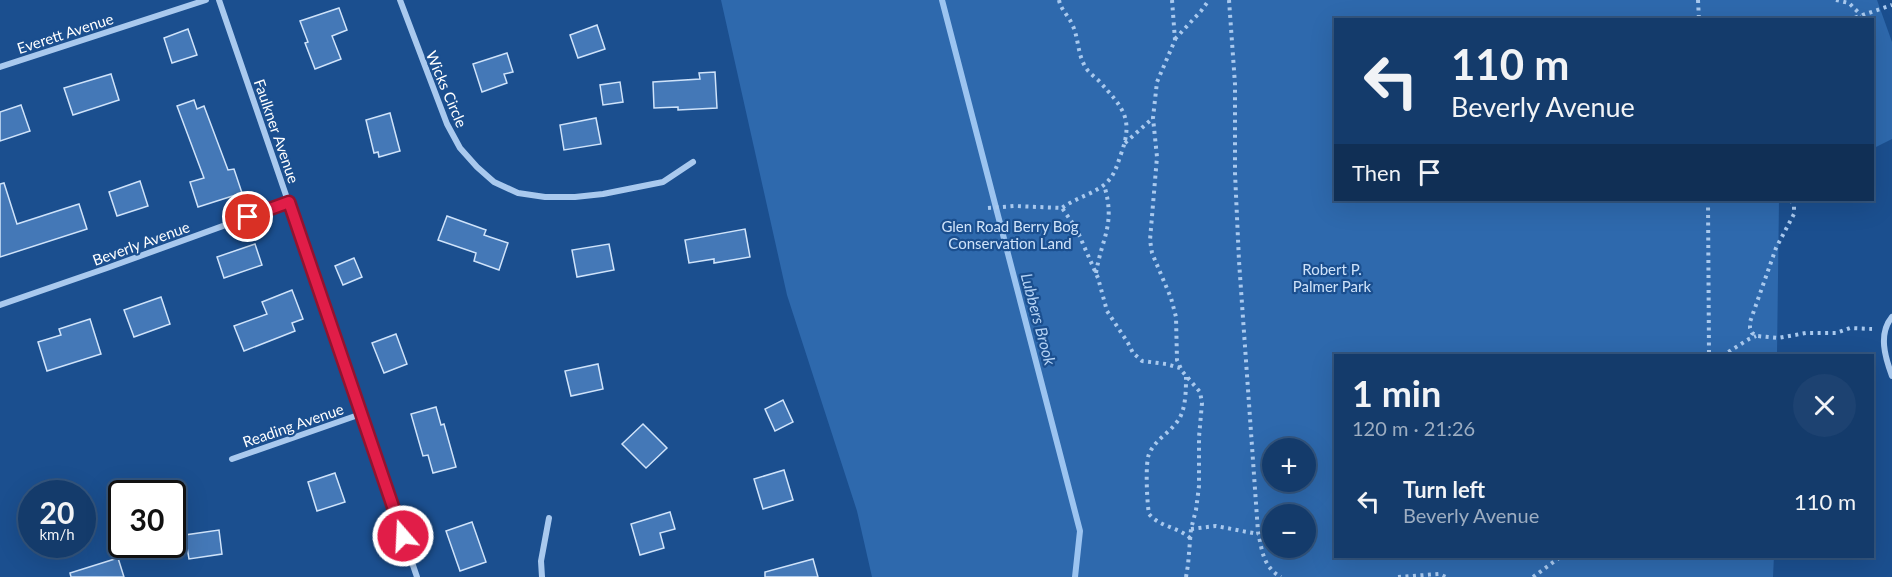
<!DOCTYPE html>
<html lang="en">
<head>
<meta charset="utf-8">
<style>
  :root { --surface:#143b6b; --page:#1d4271; --text:#f1f3f6; --muted:#9dadc1; --line:#33557e }
  body { margin:0; font-family:Lato,sans-serif; background:var(--page); color:var(--text); height:100vh; display:flex; flex-direction:column; font-size:22px; white-space:nowrap }
  * { box-sizing:border-box; margin:0 }
  p { font-size:20px; color:var(--muted) }
  .icon { flex:none; width:33px; height:33px; fill:none; stroke:currentColor; stroke-width:2; stroke-linecap:round; stroke-linejoin:round }
  .map { position:relative; flex:1; overflow:hidden }
  .panel { position:absolute; left:1334px; top:354px; width:540px; height:204px; display:flex; flex-direction:column; background:var(--surface); border-radius:0px; box-shadow:0 6px 24px #0002,0 0 0 2px var(--line) }
  .panel>* { flex:none }
  .top-card { position:absolute; left:1334px; top:18px; width:540px; height:183px; border-radius:0px; box-shadow:0 6px 24px #0002,0 0 0 2px var(--line); background:#143b6b; color:var(--text); overflow:hidden }
  .fabs { position:absolute; left:1262px; top:438px; display:grid; gap:12px }
  .fabs a { display:grid; place-items:center; width:54px; height:54px; border-radius:50%; background:var(--surface); box-shadow:0 6px 24px #0002,0 0 0 2px var(--line); font-size:30px }
  .speed { position:absolute; left:18px; top:480px; display:flex; gap:12px; font-size:30px; font-weight:700; text-align:center }
  .speed>* { display:grid; place-content:center; width:78px; height:78px; border-radius:50%; background:var(--surface); box-shadow:0 6px 24px #0002,0 0 0 2px var(--line); line-height:1 }
  .speed small { font-size:15px; font-weight:400 }
  .speed .limit { border:3px solid #111; border-radius:9px; background:#fff; color:#111 }
  .pin { position:absolute; display:grid; place-items:center; width:51px; height:51px; color:#fff; margin:-26px; border:3px solid #fff; border-radius:50%; box-shadow:0 2px 6px #0007 }
  .me { position:absolute; width:66px; margin:-33px; rotate:341deg; stroke-linejoin:round; filter:drop-shadow(0 0 4px #0008) }
  .turn { display:flex; align-items:center; gap:21px; height:126px; padding:0 18px; font-size:27px }
  .turn .icon { width:78px; height:78px; stroke-width:2.5 }
  .turn b { display:block; font-size:42px; line-height:51px }
  .then { display:flex; align-items:center; height:57px; padding:0 18px; background:#0003; gap:12px; font-size:22px }
  .round { display:grid; place-items:center; flex:none; width:63px; height:63px; border-radius:32px; background:var(--page) }
  .headline { display:flex; align-items:center; justify-content:space-between; height:102px; padding:0 18px }
  h1 { font-size:36px; font-weight:700; line-height:45px }
  ul { padding:0; list-style:none }
  li { display:flex; align-items:center; gap:18px; height:90px; padding:0 18px }
  li div { flex:1 }
  li b { display:block; font-size:22px }
  li em { font-style:normal }
  .map>svg:first-child { display:block }
  .green { fill:#2e69ad; fill-rule:evenodd }
  .lines { fill:none; stroke-linecap:round; stroke-linejoin:round }
  .stream { stroke:#9cc4f0; stroke-width:6 }
  .building { fill:#4478b7; stroke:#cfe3fa; stroke-width:1.5 }
  .path { stroke:#a9c9ee; stroke-width:4; stroke-dasharray:3 4.5; stroke-linecap:butt }
  .minor { stroke:#a9c9ee; stroke-width:6 }
  .route-casing { stroke:#92132f; stroke-width:15 }
  .route { stroke:#e11d48; stroke-width:10 }
  .labels { text-anchor:middle; dominant-baseline:central; stroke-width:4.5; stroke-linejoin:round; paint-order:stroke }
  .street-label { font-size:15px; fill:#fff; stroke:#1b4f8f }
  .park-label { font-size:15px; fill:#cfe3fa; stroke:#1b4f8f }
  .water-label { font-size:16px; font-style:italic; fill:#b5d3f5; stroke:#1b4f8f }
</style>
</head>
<body>
<div class="map">
<svg width="1892" height="577" viewBox="0 0 1892 577">
  <rect width="100%" height="100%" fill="#1b4f8f"/>
  <!-- green -->
  <path class="green" d="M721 0H1877L1892 42V139L1872 149V20H1335V200H1779L1777 355 1335 356V556H1774L1773 577H872L857 511 787 295ZM1305 448V482H1272V448ZM1305 514V548H1272V514Z"/>
  <g class="lines">
    <!-- stream -->
    <polyline class="stream" points="942,0 1080,531 1075,577"/>
  </g>
  <!-- building -->
  <g class="building">
    <polygon points="339,8 347,30 332,36 341,59 315,69 305,43 308,42 300,21"/>
    <polygon points="597,25 605,49 578,58 570,35"/>
    <polygon points="188,29 197,55 172,63 164,38"/>
    <polygon points="507,53 513,72 504,74 507,83 482,92 473,64"/>
    <polygon points="715,72 717,108 678,110 678,107 654,108 653,82 700,79 699,73"/>
    <polygon points="111,74 119,100 73,115 64,88"/>
    <polygon points="620,82 623,102 603,105 600,85"/>
    <polygon points="194,100 197,109 204,106 228,170 234,169 242,193 198,207 190,182 204,178 177,106"/>
    <polygon points="21,105 30,131 0,141 0,112"/>
    <polygon points="390,113 400,151 379,157 378,152 374,153 366,120"/>
    <polygon points="596,118 601,144 564,150 560,125"/>
    <polygon points="140,181 148,206 117,216 109,192"/>
    <polygon points="4,183 17,224 79,204 87,229 0,257 0,184"/>
    <polygon points="447,216 486,230 484,235 508,243 499,270 474,261 476,253 438,240"/>
    <polygon points="745,229 750,257 714,263 714,259 689,263 685,240"/>
    <polygon points="255,244 262,265 224,278 217,257"/>
    <polygon points="609,244 614,270 577,277 572,250"/>
    <polygon points="354,258 362,277 343,285 335,266"/>
    <polygon points="292,290 303,319 292,323 295,331 244,351 234,326 267,314 262,302"/>
    <polygon points="161,297 170,324 134,337 124,310"/>
    <polygon points="90,319 101,354 47,371 38,342 61,335 59,329"/>
    <polygon points="396,334 407,364 384,373 372,343"/>
    <polygon points="598,364 603,389 571,396 565,371"/>
    <polygon points="783,400 793,422 775,431 765,409"/>
    <polygon points="436,407 441,425 444,424 456,467 433,473 428,455 423,456 411,414"/>
    <polygon points="643,424 667,448 646,468 622,444"/>
    <polygon points="784,470 793,500 763,509 754,479"/>
    <polygon points="335,473 345,502 317,511 308,482"/>
    <polygon points="670,512 675,529 660,533 664,548 640,555 631,524"/>
    <polygon points="472,522 486,562 460,571 446,531"/>
    <polygon points="219,530 222,554 189,559 185,535"/>
    <polygon points="118,558 124,577 71,577 70,573"/>
    <polygon points="813,559 818,577 765,577 765,572"/>
  </g>
  <g class="lines">
    <!-- path -->
    <g class="path">
      <path d="M1059 0C1061 10 1068 15 1072 24 1079 38 1077 54 1086 68 1089 73 1095 77 1099 81 1123 108 1134 118 1121 154 1117 165 1115 175 1106 183 1096 193 1075 198 1062 208"/>
      <polyline points="1172,0 1175,40 1157,82 1153,118 1157,157 1150,240 1152,253 1171,298 1176,317 1177,360 1182,371 1200,392 1202,403 1199,437 1199,486 1196,510 1191,529 1188,565 1186,577"/>
      <path d="M1229 0 1235 84V173L1239 261 1258 532C1262 550 1263 567 1281 577"/>
      <polyline points="1698,0 1699,20"/>
      <polyline points="1836,0 1849,3 1861,15"/>
      <polyline points="1848,20 1892,5"/>
      <polyline points="1175,39 1201,11 1209,0"/>
      <polyline points="1125,143 1153,118"/>
      <polyline points="1708,200 1709,356"/>
      <polyline points="1791,200 1794,206 1794,214 1776,248 1750,322 1750,328 1752,333 1757,336 1778,338 1806,333 1836,333 1850,328 1872,329"/>
      <polyline points="988,208 1015,206 1062,208 1076,228 1098,278 1107,311 1128,343 1133,353 1142,361 1166,364 1180,368"/>
      <path d="M1096 273C1102 237 1116 224 1104 185"/>
      <polyline points="1722,356 1749,339 1756,336"/>
      <path d="M1186 377C1186 390 1186 411 1177 422 1168 434 1155 440 1149 454 1145 463 1147 503 1149 514 1160 527 1178 527 1190 538"/>
      <polyline points="1191,529 1216,526 1258,534"/>
      <polyline points="1398,577 1439,574 1446,577"/>
      <polyline points="1533,577 1559,558 1563,556"/>
    </g>
    <!-- minor -->
    <g class="minor">
      <polyline points="219,0 417,577"/>
      <polyline points="400,0 447,124 460,148 477,167 494,182 518,193 545,197 575,197 603,194 663,182 693,162"/>
      <polyline points="0,67 206,0"/>
      <polyline points="0,305 107,268 289,202"/>
      <path d="M1892 317C1878 334 1885 357 1892 376"/>
      <polyline points="232,459 361,414"/>
      <polyline points="542,577 541,561 549,518"/>
    </g>
  </g>
  <g class="lines">
    <defs>
      <polyline id="route" points="248,217 289,202 403,536"/>
    </defs>
    <!-- route casing -->
    <use href="#route" class="route-casing"/>
    <!-- route -->
    <use href="#route" class="route"/>
  </g>
  <g class="labels">
    <!-- street labels -->
    <g class="street-label">
      <text transform="translate(65 33) rotate(-18)">Everett Avenue</text>
      <text transform="translate(447 89) rotate(67)">Wicks Circle</text>
      <text transform="translate(277 131) rotate(71)">Faulkner Avenue</text>
      <text transform="translate(141 243) rotate(-20)">Beverly Avenue</text>
      <text transform="translate(293 425) rotate(-19)">Reading Avenue</text>
    </g>
    <!-- park labels -->
    <g class="park-label">
      <text x="1010" y="226">Glen Road Berry Bog<tspan x="1010" dy="17">Conservation Land</tspan></text>
      <text x="1332" y="269">Robert P.<tspan x="1332" dy="17">Palmer Park</tspan></text>
    </g>
    <!-- water labels -->
    <g class="water-label">
      <text transform="translate(1039 319) rotate(75)">Lubbers Brook</text>
    </g>
  </g>
</svg>
<div class="fabs">
<a>+</a>
<a>−</a>
</div>
<div class="speed"><div>20<small>km/h</small></div><div class="limit">30</div></div>
<div class="pin" style="left:248px;top:217px;background:#d93025"><svg class="icon" aria-label="arrive" viewBox="0 0 24 24"><path d="M6 21V4h12l-3 4 3 4H6"/></svg></div>
<svg class="me" style="left:403px;top:536px" viewBox="-20 -20 40 40"><circle r="17" fill="#e11d48" stroke="#fff" stroke-width="3"/><path d="M0-11L8 9 0 5-8 9z" fill="#fff"/></svg>
<div class="top-card">
<div class="turn"><svg class="icon" aria-label="left" viewBox="0 0 24 24"><path d="M17 20v-9H6M10 6l-5 5 5 5"/></svg><div><b>110 m</b>Beverly Avenue</div></div>
<div class="then">Then<svg class="icon" aria-label="arrive" viewBox="0 0 24 24"><path d="M6 21V4h12l-3 4 3 4H6"/></svg></div>
</div>
<section class="panel">
<div class="headline"><div><h1>1 min</h1><p>120 m · 21:26</p></div><a class="round"><svg class="icon" aria-label="close" viewBox="0 0 24 24"><path d="M6 6l12 12M18 6L6 18"/></svg></a></div>
<ul>
<li><svg class="icon" aria-label="left" viewBox="0 0 24 24"><path d="M17 20v-9H6M10 6l-5 5 5 5"/></svg><div><b>Turn left</b><p>Beverly Avenue</p></div><em>110 m</em></li>
</ul>
</section>
</div>
</body>
</html>
